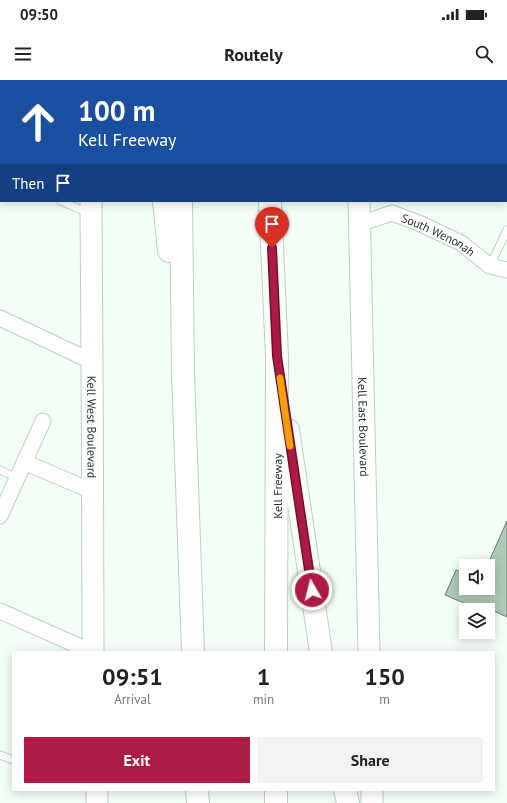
<!DOCTYPE html>
<html lang="en">
<head>
<meta charset="utf-8">
<style>
  :root { --surface:#fff; --page:#f2f2f2; --text:#222; --muted:#767676; --accent:#ad1a46 }
  body { margin:0; font-family:"PT Sans",sans-serif; background:var(--page); color:var(--text); height:100vh; display:flex; flex-direction:column; font-size:15px; white-space:nowrap }
  * { box-sizing:border-box; margin:0 }
  p { font-size:13px; color:var(--muted) }
  .icon { flex:none; width:22px; height:22px; fill:none; stroke:currentColor; stroke-width:2; stroke-linecap:round; stroke-linejoin:round }
  .map { position:relative; flex:1; overflow:hidden }
  .side { position:absolute; left:12px; top:571px; width:483px; height:140px; display:flex; flex-direction:column; background:var(--surface); border-radius:0px; box-shadow:0 2px 10px #0003 }
  .side>* { flex:none }
  .hud { position:absolute; left:0px; top:0px; width:507px; height:122px; box-shadow:0 2px 10px #0003; background:#1a4fa0; color:#fff; overflow:hidden }
  .tools { position:absolute; left:459px; top:479px; display:grid; gap:8px }
  .tools a { display:grid; place-items:center; width:36px; height:36px; border-radius:0px; background:var(--surface); box-shadow:0 2px 10px #0003; font-size:20px }
  .pin { position:absolute; display:grid; place-items:center; width:34px; height:34px; color:#fff; margin:-41px -17px; border-radius:50% 50% 50% 0; rotate:-45deg; box-shadow:0 0 4px #0007 }
  .pin .icon { rotate:45deg }
  .me { position:absolute; width:44px; margin:-22px; rotate:352deg; stroke-linejoin:round; filter:drop-shadow(0 0 3px #0008) }
  .turn { display:flex; align-items:center; gap:14px; height:84px; padding:0 12px; font-size:18px }
  .turn .icon { width:52px; height:52px; stroke-width:2.5 }
  .turn b { display:block; font-size:28px; line-height:34px }
  .then { display:flex; align-items:center; height:38px; padding:0 12px; background:#0003; gap:8px; font-size:15px }
  .eta { display:flex; justify-content:space-evenly; align-items:center; height:68px; text-align:center }
  .eta b { font-size:24px; font-weight:800; line-height:28px }
  .action { display:flex; gap:8px; margin-top:auto; padding:8px 12px }
  .action a { flex:1; height:46px; border-radius:0px; background:var(--accent); color:#fff; font-size:16px; font-weight:800; line-height:46px; text-align:center }
  .action a+a { background:var(--page); color:var(--text) }
  .status { display:flex; justify-content:space-between; align-items:center; height:28px; padding:0 20px; background:var(--surface); direction:ltr }
  .status svg { height:11px; fill:currentColor }
  header { display:flex; justify-content:space-between; align-items:center; height:52px; padding:0 12px; background:var(--surface); font-size:18px; font-weight:800 }
  .map>svg:first-child { display:block }
  .building { fill:#afc8b8; stroke:#677e6f }
  .lines { fill:none; stroke-linecap:round; stroke-linejoin:round }
  .service-casing { stroke:#b9d2c2; stroke-width:9 }
  .minor-casing { stroke:#b9d2c2; stroke-width:17 }
  .secondary-casing { stroke:#b9d2c2; stroke-width:23 }
  .motorway-casing { stroke:#b9d2c2; stroke-width:24 }
  .service { stroke:#fff; stroke-width:7 }
  .minor { stroke:#fff; stroke-width:15 }
  .secondary { stroke:#fff; stroke-width:21 }
  .motorway { stroke:#fff; stroke-width:22 }
  .route-casing { stroke:#70112e; stroke-width:10 }
  .route { stroke:#ad1a46; stroke-width:7 }
  .slow { stroke:#f59e0b; stroke-width:7 }
  .labels { text-anchor:middle; dominant-baseline:central; stroke-width:3.5; stroke-linejoin:round; paint-order:stroke }
  .street-label { font-size:12px; fill:#29322c; stroke:#fff }
</style>
</head>
<body>
<div class="status"><b>09:50</b><svg viewBox="0 0 49 12"><path d="M0 12V9h3v3zM5 12V6h3v6zM10 12V3h3v9zM15 12V0h3v12zM26 1h20v11H26zM47 4h2v5h-2z"/></svg></div>
<header><svg class="icon" aria-label="menu" viewBox="0 0 24 24"><path d="M4 6h16M4 12h16M4 18h16"/></svg>Routely<svg class="icon" aria-label="search" viewBox="0 0 24 24"><circle cx="10" cy="10" r="6"/><path d="M15 15l6 6"/></svg></header>
<div class="map">
<svg width="507" height="723" viewBox="0 0 507 723">
  <rect width="100%" height="100%" fill="#f3fef7"/>
  <!-- building -->
  <polygon class="building" points="507,441 507,537 492,530 467,530 469,525 445,515 456,490 466,494 466,508 488,508 488,486 487,486"/>
  <g class="lines">
    <defs>
      <g id="service">
        <polyline points="475,1 475,0"/>
        <polyline points="506,43 507,41"/>
        <polyline points="0,94 1,94"/>
        <polyline points="506,112 507,113"/>
        <polyline points="61,121 88,133"/>
        <polyline points="490,186 507,150"/>
        <polyline points="0,390 17,398"/>
        <polyline points="0,675 13,680"/>
      </g>
      <g id="minor">
        <path id="s1" d="M359 144 392 133 419 143 461 163 490 186 507 190"/>
        <polyline points="0,238 93,282"/>
        <polyline points="24,382 92,411"/>
        <polyline points="0,436 43,341"/>
        <polyline points="0,531 92,572"/>
      </g>
      <g id="secondary">
        <polyline points="89,0 90,1"/>
        <polyline points="359,0 359,1"/>
        <path id="s2" d="M91 121C93 271 92 422 93 572"/>
        <path id="s3" d="M359 121 369 572"/>
        <polyline points="97,710 97,723"/>
        <polyline points="372,710 372,723"/>
      </g>
      <g id="motorway">
        <polyline points="150,0 150,1"/>
        <polyline points="180,0 180,1"/>
        <polyline points="264,0 264,1"/>
        <polyline points="164,121 169,171"/>
        <polyline points="181,121 183,293 193,572"/>
        <polyline points="270,121 277,276 276,572"/>
        <polyline points="288,350 321,572"/>
        <polyline points="197,710 198,723"/>
        <polyline points="345,710 348,723"/>
        <polyline points="276,723 276,710"/>
      </g>
    </defs>
    <!-- service casing -->
    <use href="#service" class="service-casing"/>
    <!-- minor casing -->
    <use href="#minor" class="minor-casing"/>
    <!-- secondary casing -->
    <use href="#secondary" class="secondary-casing"/>
    <!-- motorway casing -->
    <use href="#motorway" class="motorway-casing"/>
    <!-- service -->
    <use href="#service" class="service"/>
    <!-- minor -->
    <use href="#minor" class="minor"/>
    <!-- secondary -->
    <use href="#secondary" class="secondary"/>
    <!-- motorway -->
    <use href="#motorway" class="motorway"/>
  </g>
  <g class="lines">
    <defs>
      <polyline id="route" points="272,168 277,276 312,510"/>
    </defs>
    <!-- route casing -->
    <use href="#route" class="route-casing"/>
    <!-- route -->
    <use href="#route" class="route"/>
    <!-- slow -->
    <polyline class="slow" points="280,298 290,366"/>
  </g>
  <g class="labels">
    <!-- street labels -->
    <g class="street-label">
      <text stroke="none"><textPath href="#s1" startOffset="86">South Wenonah</textPath></text>
      <text stroke="none"><textPath href="#s2" startOffset="226">Kell West Boulevard</textPath></text>
      <text stroke="none"><textPath href="#s3" startOffset="226">Kell East Boulevard</textPath></text>
      <text transform="translate(277 406) rotate(-90)">Kell Freeway</text>
    </g>
  </g>
</svg>
<div class="tools">
<a><svg class="icon" aria-label="sound" viewBox="0 0 24 24"><path d="M4 9h4l5-4v14l-5-4H4zM17 9q2 3 0 6"/></svg></a>
<a><svg class="icon" aria-label="layers" viewBox="0 0 24 24"><path d="M12 4l9 5-9 5-9-5zM3 14l9 5 9-5"/></svg></a>
</div>
<div class="pin" style="left:272px;top:168px;background:#d93025"><svg class="icon" aria-label="arrive" viewBox="0 0 24 24"><path d="M6 21V4h12l-3 4 3 4H6"/></svg></div>
<svg class="me" style="left:312px;top:510px" viewBox="-20 -20 40 40"><circle r="17" fill="#ad1a46" stroke="#fff" stroke-width="3"/><path d="M0-11L8 9 0 5-8 9z" fill="#fff"/></svg>
<div class="hud">
<div class="turn"><svg class="icon" aria-label="ahead" viewBox="0 0 24 24"><path d="M12 20V5M6 11l6-6 6 6"/></svg><div><b>100 m</b>Kell Freeway</div></div>
<div class="then">Then<svg class="icon" aria-label="arrive" viewBox="0 0 24 24"><path d="M6 21V4h12l-3 4 3 4H6"/></svg></div>
</div>
<section class="side">
<div class="eta">
<div><b>09:51</b><p>Arrival</p></div>
<div><b>1</b><p>min</p></div>
<div><b>150</b><p>m</p></div>
</div>
<div class="action"><a>Exit</a><a>Share</a></div>
</section>
</div>
</body>
</html>
